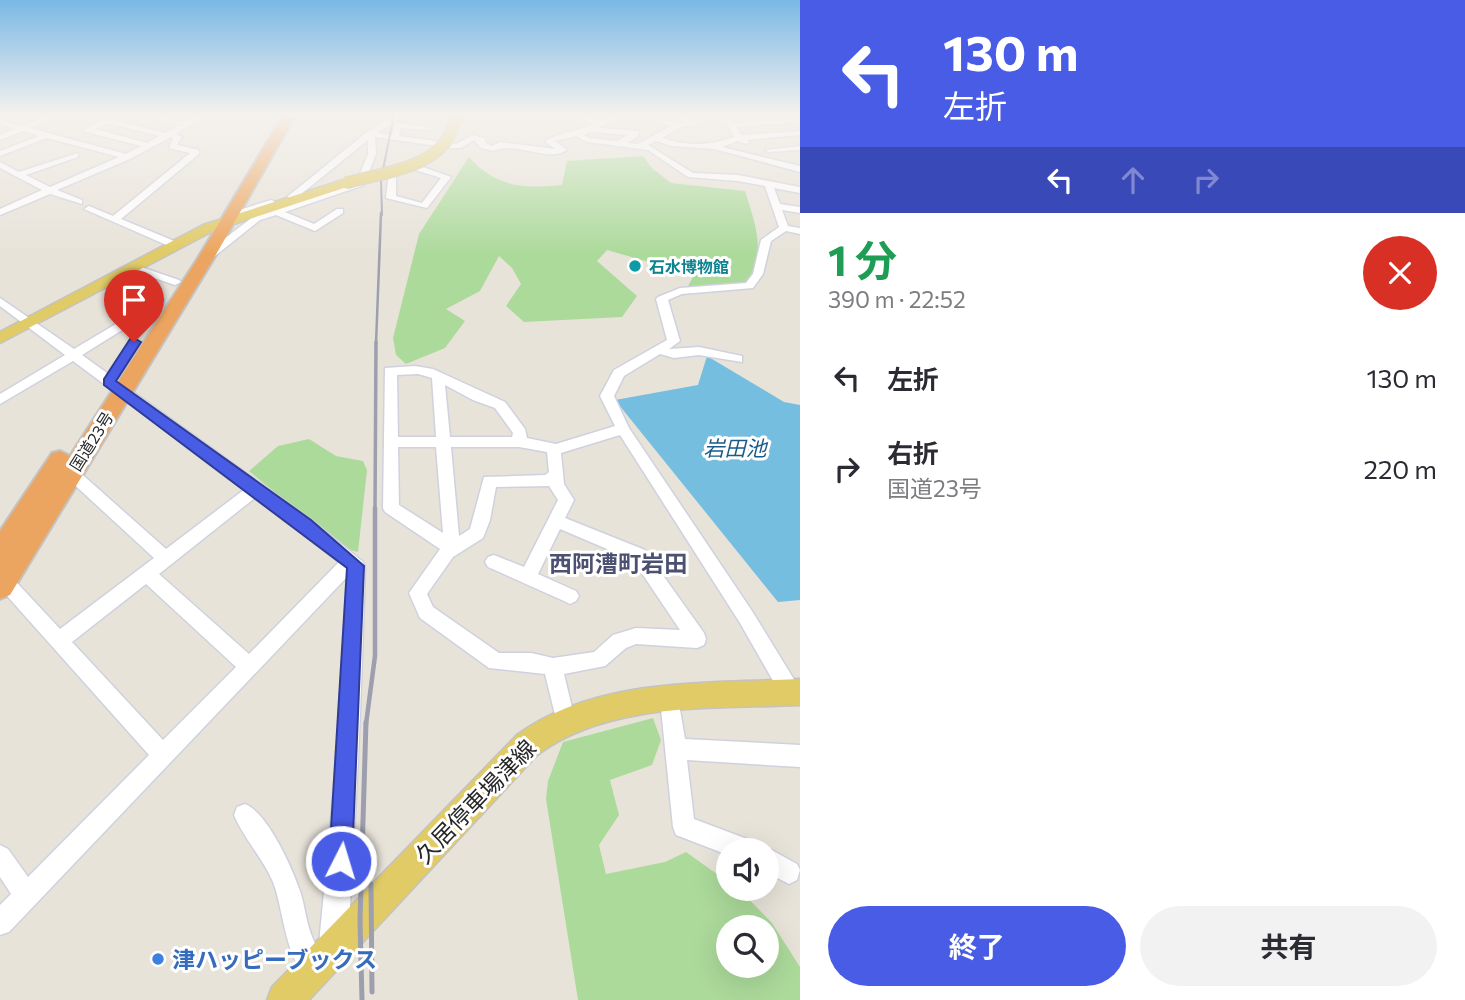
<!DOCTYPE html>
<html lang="ja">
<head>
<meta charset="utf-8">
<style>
  :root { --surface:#fff; --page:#f2f2f3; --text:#2b2b33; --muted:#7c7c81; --accent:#495ce6 }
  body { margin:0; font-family:Commissioner,"Noto Sans JP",sans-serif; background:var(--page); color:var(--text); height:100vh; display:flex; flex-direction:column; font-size:26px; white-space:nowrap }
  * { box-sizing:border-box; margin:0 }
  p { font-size:23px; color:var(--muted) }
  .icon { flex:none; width:38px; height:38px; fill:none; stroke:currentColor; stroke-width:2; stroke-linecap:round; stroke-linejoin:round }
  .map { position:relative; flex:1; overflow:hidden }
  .drawer { display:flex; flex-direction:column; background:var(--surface); width:665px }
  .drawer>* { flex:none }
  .top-card { background:#495ce6; color:#fff; overflow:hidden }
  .fabs { position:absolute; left:716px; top:838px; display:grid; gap:14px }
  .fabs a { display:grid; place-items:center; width:63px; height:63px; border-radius:50%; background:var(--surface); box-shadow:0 7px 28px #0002; font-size:35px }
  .pin { position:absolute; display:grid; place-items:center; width:60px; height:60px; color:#fff; margin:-72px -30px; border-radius:50% 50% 50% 0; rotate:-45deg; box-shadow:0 0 7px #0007 }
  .pin .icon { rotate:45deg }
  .me { position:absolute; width:77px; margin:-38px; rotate:5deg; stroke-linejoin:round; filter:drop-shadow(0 0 5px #0008) }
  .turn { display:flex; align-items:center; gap:24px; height:147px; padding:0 28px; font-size:32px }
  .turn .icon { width:91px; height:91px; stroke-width:2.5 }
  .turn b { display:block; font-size:49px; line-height:60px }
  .lanes { display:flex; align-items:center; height:66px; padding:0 28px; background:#0003; justify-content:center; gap:35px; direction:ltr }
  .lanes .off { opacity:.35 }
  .round { display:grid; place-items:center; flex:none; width:74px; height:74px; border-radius:37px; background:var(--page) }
  .summary { display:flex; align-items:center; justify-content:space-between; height:119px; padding:0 28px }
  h1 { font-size:42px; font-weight:700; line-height:52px; color:#1e9e55 }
  .primary-button { display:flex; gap:14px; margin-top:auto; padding:14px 28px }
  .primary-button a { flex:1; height:80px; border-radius:42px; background:var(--accent); color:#fff; font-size:28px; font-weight:700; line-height:80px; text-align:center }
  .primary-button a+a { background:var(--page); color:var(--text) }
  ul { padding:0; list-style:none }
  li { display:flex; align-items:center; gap:21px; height:91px; padding:0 28px }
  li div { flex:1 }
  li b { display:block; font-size:26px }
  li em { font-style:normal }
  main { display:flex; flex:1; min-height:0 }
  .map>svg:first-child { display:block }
  .green { fill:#acda9b; fill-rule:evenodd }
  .water { fill:#76bee0 }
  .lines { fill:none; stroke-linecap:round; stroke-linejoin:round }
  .minor-casing { stroke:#cfd1de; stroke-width:3 }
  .major-casing { stroke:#c3c3c3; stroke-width:3 }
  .highway-casing { stroke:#c3c3c3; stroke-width:4 }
  .minor { fill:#fff; fill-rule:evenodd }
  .major { fill:#e1cb66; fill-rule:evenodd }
  .highway { fill:#eca560; fill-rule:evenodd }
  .rail-far4 { stroke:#9d9faf; stroke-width:2 }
  .rail-far3 { stroke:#9d9faf; stroke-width:2.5 }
  .rail-far2 { stroke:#9d9faf; stroke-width:3.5 }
  .rail-far1 { stroke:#9d9faf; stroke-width:4.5 }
  .rail { stroke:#9d9faf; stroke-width:5 }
  .major-bridge-casing { stroke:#c3c3c3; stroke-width:13; stroke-linecap:butt }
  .major-bridge { stroke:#e1cb66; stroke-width:11 }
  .route { fill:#495ce6; stroke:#2f3c96; stroke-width:2 }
  .culture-dot { fill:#0f9aa8; stroke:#fff; stroke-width:2.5 }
  .shop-dot { fill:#3f7fe0; stroke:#fff; stroke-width:2.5 }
  .labels { text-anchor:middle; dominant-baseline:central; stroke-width:6; stroke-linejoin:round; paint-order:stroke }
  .far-culture-label { font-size:16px; font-weight:bold; fill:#0d838f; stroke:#fff; text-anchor:start }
  .far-street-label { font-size:16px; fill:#272727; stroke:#fff }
  .water-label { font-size:21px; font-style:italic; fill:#1a5b87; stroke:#fff }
  .quarter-label { font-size:23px; font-weight:bold; fill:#4c5172; stroke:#fff }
  .near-street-label { font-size:23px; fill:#272727; stroke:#fff }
  .near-shop-label { font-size:23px; font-weight:bold; fill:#366cbe; stroke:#fff; text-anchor:start }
</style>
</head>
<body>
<main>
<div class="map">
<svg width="800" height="1000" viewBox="0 0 800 1000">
  <rect width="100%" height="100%" fill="#e8e3d9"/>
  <!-- green -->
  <g class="green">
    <path d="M643 156 652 168 671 183 745 191C755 224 767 251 747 283L687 288 694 275 607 250 597 261 637 296 622 317 524 322 506 306 521 284 512 268 499 256 480 291 446 309 465 321 445 348 406 364 396 355 393 338 419 234 469 157C495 187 524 189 562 185L567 161Z"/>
    <polygon points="309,439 336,456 363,461 367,470 358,552 341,547 249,471 278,446"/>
    <path d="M653 718 661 740 652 765 610 780 619 815 599 845 606 874 665 862 686 852 728 882V889L740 890 772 923 800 967V1000H578L546 799 548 781 563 742ZM728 928H766V966H728Z"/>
  </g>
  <!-- water -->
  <polygon class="water" points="707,356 784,402 800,405 800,600 778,602 615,400 698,385"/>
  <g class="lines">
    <defs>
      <g id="minor">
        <path d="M52 114H63L30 128 126 154 141 146 82 131 114 114H124L115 120 165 133 179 125 137 114H150L184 122 199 114H209L175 134 182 137 177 145 199 150V154L121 219 179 243V247H171L84 209 89 206 113 216 190 153 169 148 173 138 171 137 130 159 57 190 82 200V204L50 194 0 215V209L42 190 0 168V162L19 172 78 153V157L26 175 50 187 119 157 47 138 0 156V151L39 136 23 131 0 140V135L15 129 0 124V120L22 126ZM109 123 159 136 147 143 95 129Z"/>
        <path d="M396 114H406L377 133 392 135 394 125 398 123 433 128 429 130 401 128 399 136 456 144 473 135 484 138 487 144 492 146 500 142 556 149 545 142C552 134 582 130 594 124L571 114H582L600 121 616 114H626L598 128 639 131V135L628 143 638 144 671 126 629 114C649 114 668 125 685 122L677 120 680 116 698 120V124L681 127 662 138C686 146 710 146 734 137L722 114H730L734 122 800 118V122L736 127 741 135 800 131V135L747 140 750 142 746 144 738 141 722 147 800 166V172L714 149 672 146 656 141 648 145 693 173 738 175 800 187V193L774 188 780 204 800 207V213L782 210 788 226 800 228V234L786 231 771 241 763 274 753 288 682 294 668 300 680 341 669 349 699 347 742 356V362L699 355 674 358 660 354 624 376 614 396 629 428 752 611 798 686V700L791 703 784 700 740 623 620 435 561 453 564 484 574 500 565 518 645 550 704 633 706 639 704 645 697 648 636 644 626 648 605 666 564 674 575 720 572 727 565 730 558 727 545 674 489 668 420 618 409 593 440 549 385 512 383 508 385 368 415 366 433 369 505 402 525 429 527 438 556 444 615 426 600 396 614 370 667 340 656 299 658 297 680 288 746 283 753 274 761 240 779 227 765 186 738 181 688 177 648 150 587 142 576 136 555 141 567 150C548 163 516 141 493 151L481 148 474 140 461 148H451L375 137 376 154 364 185 285 212 314 224 337 209H343V213L315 231 276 215 260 220 210 260H202V256L254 216 357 181 368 154V140L295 199 287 197 367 132ZM590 132H592L627 135 617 141 589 138 584 135ZM418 374 432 378 436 437H398L397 375ZM445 385 473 400 495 408 513 433 512 437H450ZM398 447H436L443 533 399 505ZM451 447H519L547 452 549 472 545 475 484 477 470 529 459 536ZM549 486 558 500 524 567 494 555 488 557 485 562 488 567 564 601 570 604 576 601 579 596 576 591 538 574 560 529 633 560 680 630 636 628 613 635 594 652 553 658 531 653H499L433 607 427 594 453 557 483 538 490 520 496 487Z"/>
        <polygon points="800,146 800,150 769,152 765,150"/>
        <path d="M414 164 451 177 427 208 386 198 389 172ZM412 169 441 178 422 203 396 196V175Z"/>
        <polygon points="271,200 274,201 274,205 242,215 229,224 221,222 236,211"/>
        <polygon points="132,264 179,280 181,282 175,285 128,269 127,267"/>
        <path d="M0 298 74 349 156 300H164V304L82 355 311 520 362 561 365 566C362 665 359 764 352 862 350 891 352 927 341 953L332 957 323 953 319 944 337 755 347 577 9 932 0 935V905L11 894 0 877V845L8 849 28 877 149 755 0 588V569L6 571 60 629 154 558 66 477 63 473 66 469H76L166 549 245 489 73 361 0 404V394L65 355 0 306ZM256 497 339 562 249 654 159 574ZM146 584 236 667 163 740 72 642Z"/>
        <polygon points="670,689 677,692 685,739 800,745 800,767 687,760 694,819 755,842 759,850 766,847 797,864 800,870 797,880 789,884 766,872 766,850 728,850 728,855 676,835 673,827 660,699 663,692"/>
        <path d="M245 804C268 813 292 868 300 891 305 906 306 923 313 939 317 949 324 958 328 968L324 977 315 981C285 968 284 909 273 882 263 858 244 839 234 815L237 807Z"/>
      </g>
      <g id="major">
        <polygon points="346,179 350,180 350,186 213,231 0,343 0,332 203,225"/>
        <path d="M800 679V705C714 709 609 701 537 755L309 1000H267L272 987 517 735C597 677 705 684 800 679Z"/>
      </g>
      <polygon id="highway" points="284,114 296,114 214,258 10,595 0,599 0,531 52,453 60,451 70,456 198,258"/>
    </defs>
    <!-- minor casing -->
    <use href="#minor" class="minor-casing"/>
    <!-- major casing -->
    <use href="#major" class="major-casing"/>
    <!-- highway casing -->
    <use href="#highway" class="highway-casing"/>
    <!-- minor -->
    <use href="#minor" class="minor"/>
    <!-- major -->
    <use href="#major" class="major"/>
    <!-- highway -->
    <use href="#highway" class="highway"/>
    <!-- rail-far4 -->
    <polyline class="rail-far4" points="382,215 381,180 394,114"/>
    <!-- rail-far3 -->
    <polyline class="rail-far3" points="376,344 381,213"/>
    <!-- rail-far2 -->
    <polyline class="rail-far2" points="375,510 376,342"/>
    <!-- rail-far1 -->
    <polyline class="rail-far1" points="366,724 375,656 375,508"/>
    <!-- rail -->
    <g class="rail">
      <polyline points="371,884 372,992"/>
      <polyline points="362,1000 360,920 366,722"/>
    </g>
    <defs>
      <path id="major-bridge" d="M346 183C376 174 422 170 444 144 451 136 453 124 458 114"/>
    </defs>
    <!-- major-bridge casing -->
    <use href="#major-bridge" class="major-bridge-casing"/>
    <!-- major-bridge -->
    <use href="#major-bridge" class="major-bridge"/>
  </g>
  <!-- sky -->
  <linearGradient id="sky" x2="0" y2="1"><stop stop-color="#7ab8e5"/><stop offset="0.45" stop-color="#f5f2ee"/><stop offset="1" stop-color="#f5f2ee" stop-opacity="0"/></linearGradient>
  <rect width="800" height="254" fill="url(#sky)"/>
  <!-- route -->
  <polygon class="route" points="134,338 141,342 116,381 311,520 364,566 352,861 349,869 341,873 332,869 329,861 347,568 104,385 104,379 130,339"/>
  <!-- markers -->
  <circle class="culture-dot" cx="635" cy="266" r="7"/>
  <circle class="shop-dot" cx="158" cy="959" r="7"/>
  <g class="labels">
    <!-- far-culture labels -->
    <g class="far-culture-label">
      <text x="649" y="266">石水博物館</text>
    </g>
    <!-- far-street labels -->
    <g class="far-street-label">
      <text transform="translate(91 441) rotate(-58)">国道23号</text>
    </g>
    <!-- water labels -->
    <g class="water-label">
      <text x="735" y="447">岩田池</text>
    </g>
    <!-- quarter labels -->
    <g class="quarter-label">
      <text x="618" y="563">西阿漕町岩田</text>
    </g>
    <!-- near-street labels -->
    <g class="near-street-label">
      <text transform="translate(475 801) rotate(-46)">久居停車場津線</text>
    </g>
    <!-- near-shop labels -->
    <g class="near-shop-label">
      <text x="172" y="959">津ハッピーブックス</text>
    </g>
  </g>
</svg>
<div class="fabs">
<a><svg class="icon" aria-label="sound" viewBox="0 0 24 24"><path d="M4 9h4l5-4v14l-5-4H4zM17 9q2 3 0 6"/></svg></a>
<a><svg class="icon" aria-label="search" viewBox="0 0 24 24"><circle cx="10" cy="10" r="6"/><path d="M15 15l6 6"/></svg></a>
</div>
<div class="pin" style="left:134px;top:342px;background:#d93025"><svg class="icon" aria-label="arrive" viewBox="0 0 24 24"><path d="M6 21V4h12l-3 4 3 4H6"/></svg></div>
<svg class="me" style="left:341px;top:861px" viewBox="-20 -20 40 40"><circle r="17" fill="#495ce6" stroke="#fff" stroke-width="3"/><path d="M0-11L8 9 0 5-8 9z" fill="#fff"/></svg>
</div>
<section class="drawer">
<div class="top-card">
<div class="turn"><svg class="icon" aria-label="left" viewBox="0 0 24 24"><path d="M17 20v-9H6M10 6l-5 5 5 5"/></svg><div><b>130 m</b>左折</div></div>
<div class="lanes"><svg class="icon" aria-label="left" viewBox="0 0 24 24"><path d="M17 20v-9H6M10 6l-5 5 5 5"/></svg><svg class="icon off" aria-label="ahead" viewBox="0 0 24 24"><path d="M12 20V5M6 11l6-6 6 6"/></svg><svg class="icon off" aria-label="right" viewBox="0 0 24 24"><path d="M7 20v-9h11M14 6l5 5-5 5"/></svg></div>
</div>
<div class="summary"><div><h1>1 分</h1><p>390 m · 22:52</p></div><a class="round" style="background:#d93025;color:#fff"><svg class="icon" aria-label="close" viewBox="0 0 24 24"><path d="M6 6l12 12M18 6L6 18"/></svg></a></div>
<ul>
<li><svg class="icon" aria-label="left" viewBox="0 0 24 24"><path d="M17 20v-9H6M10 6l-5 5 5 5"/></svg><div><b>左折</b></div><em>130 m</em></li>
<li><svg class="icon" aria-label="right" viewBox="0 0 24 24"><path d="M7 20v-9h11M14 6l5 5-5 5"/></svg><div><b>右折</b><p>国道23号</p></div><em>220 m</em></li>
</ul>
<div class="primary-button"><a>終了</a><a>共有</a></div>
</section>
</main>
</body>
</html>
